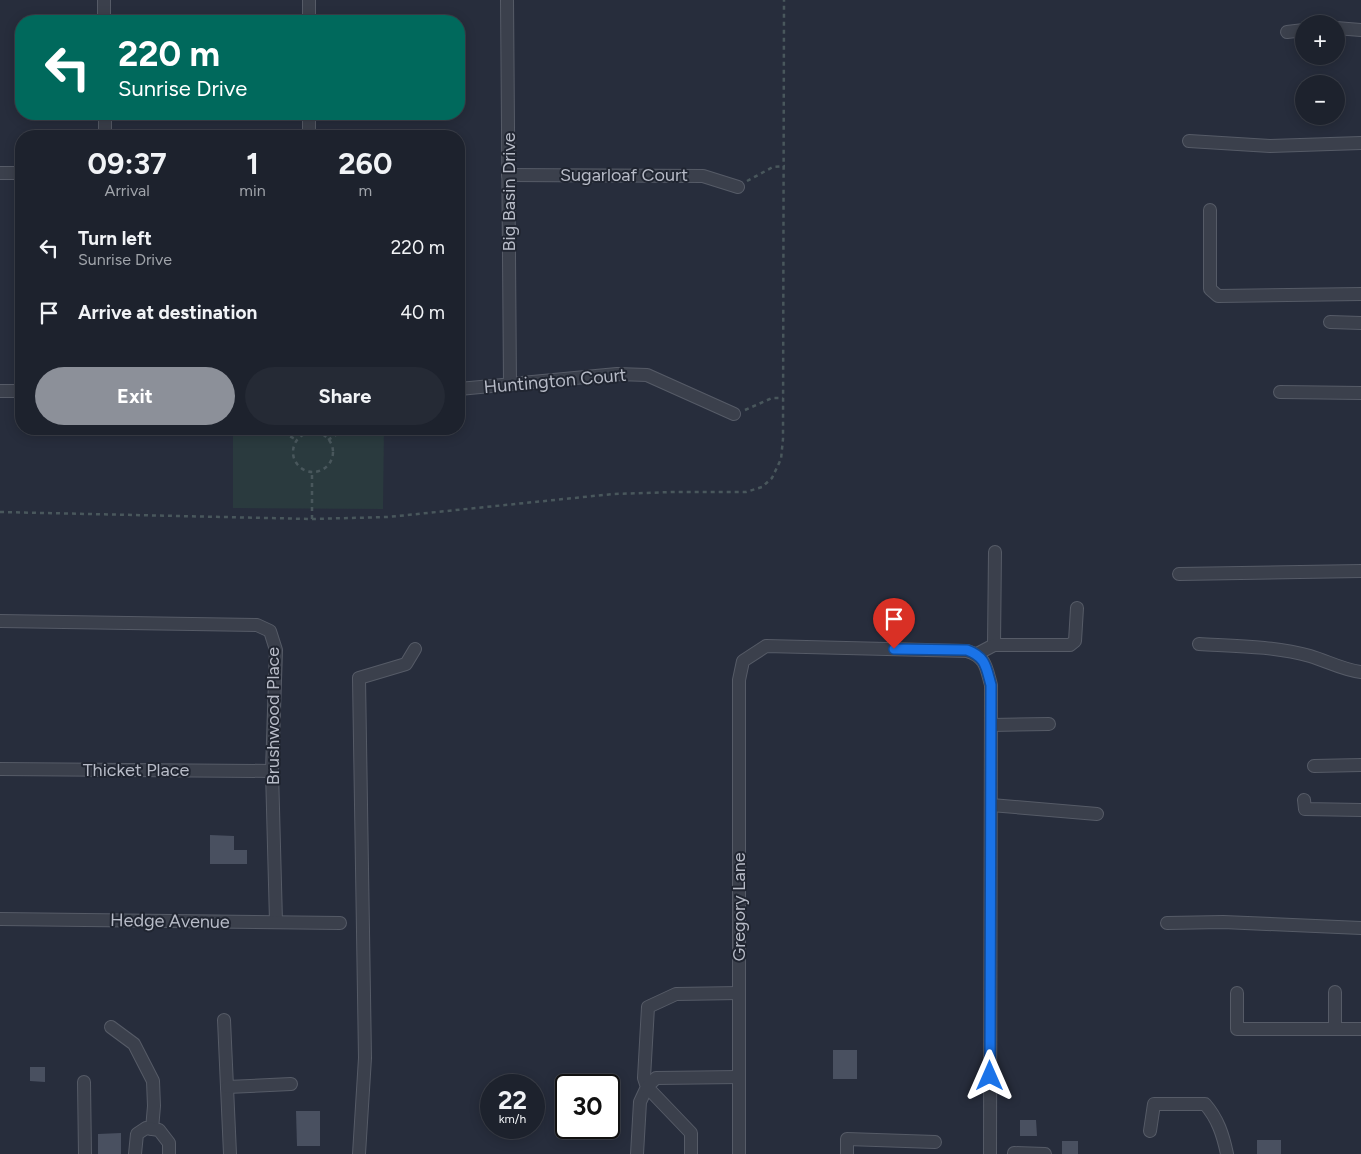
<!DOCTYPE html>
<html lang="en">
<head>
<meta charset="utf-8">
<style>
  :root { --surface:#1d222d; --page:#252a35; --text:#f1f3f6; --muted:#a0a4aa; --line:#3b3f49; --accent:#8c9099 }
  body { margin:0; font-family:Figtree,sans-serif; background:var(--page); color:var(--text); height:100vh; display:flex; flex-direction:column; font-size:19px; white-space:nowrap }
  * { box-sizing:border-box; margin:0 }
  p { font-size:16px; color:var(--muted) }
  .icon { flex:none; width:28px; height:28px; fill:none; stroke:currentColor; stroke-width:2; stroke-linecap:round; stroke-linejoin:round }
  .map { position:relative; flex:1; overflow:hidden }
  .side { position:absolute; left:15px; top:130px; width:450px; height:305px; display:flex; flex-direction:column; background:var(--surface); border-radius:20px; box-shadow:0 2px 12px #0003,0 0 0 1px var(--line) }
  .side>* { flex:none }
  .top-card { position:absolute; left:15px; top:15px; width:450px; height:105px; border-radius:20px; box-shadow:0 2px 12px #0003,0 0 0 1px var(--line); background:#00695c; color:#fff; overflow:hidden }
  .buttons { position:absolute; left:1295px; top:15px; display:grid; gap:10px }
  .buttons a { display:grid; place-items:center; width:50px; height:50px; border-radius:50%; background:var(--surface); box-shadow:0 2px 12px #0003,0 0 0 1px var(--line); font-size:25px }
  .speed { position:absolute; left:480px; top:1074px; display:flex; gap:10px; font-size:25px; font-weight:700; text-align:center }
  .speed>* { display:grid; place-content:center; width:65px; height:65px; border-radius:50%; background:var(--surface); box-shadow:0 2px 12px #0003,0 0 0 1px var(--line); line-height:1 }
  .speed small { font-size:12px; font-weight:400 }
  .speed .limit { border:2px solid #111; border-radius:8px; background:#fff; color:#111 }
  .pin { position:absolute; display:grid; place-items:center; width:42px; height:42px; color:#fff; margin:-51px -21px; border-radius:50% 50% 50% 0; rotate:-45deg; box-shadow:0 0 5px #0007 }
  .pin .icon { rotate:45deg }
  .me { position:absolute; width:55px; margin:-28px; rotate:0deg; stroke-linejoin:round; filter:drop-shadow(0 0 4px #0008) }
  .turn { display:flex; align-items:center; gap:18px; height:105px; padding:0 20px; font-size:22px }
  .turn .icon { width:65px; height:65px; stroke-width:2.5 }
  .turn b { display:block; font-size:35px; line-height:42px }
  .eta { display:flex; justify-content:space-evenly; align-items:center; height:85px; text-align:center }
  .eta b { font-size:30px; font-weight:700; line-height:35px }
  .button { display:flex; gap:10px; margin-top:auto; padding:10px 20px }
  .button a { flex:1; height:58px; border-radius:30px; background:var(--accent); color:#fff; font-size:20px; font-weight:700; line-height:58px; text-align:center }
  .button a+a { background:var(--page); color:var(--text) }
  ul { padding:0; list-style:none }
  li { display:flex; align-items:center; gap:15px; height:65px; padding:0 20px }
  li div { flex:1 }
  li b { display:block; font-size:19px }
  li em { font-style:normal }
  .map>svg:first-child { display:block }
  .green { fill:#2a3a3e }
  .building { fill:#495060 }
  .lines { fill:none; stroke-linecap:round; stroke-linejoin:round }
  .minor-casing { stroke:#565b67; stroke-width:14 }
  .path { stroke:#49575c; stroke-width:2.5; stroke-dasharray:4 4; stroke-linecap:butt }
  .minor { stroke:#3b404c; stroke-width:12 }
  .route-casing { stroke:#114b97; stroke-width:12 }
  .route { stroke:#1a73e8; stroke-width:9 }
  .labels { text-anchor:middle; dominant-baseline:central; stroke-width:4; stroke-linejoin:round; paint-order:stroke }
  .street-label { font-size:18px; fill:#b7bbc7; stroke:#202531 }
</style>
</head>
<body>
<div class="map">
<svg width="1361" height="1154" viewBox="0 0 1361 1154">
  <rect width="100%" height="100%" fill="#272d3c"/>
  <!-- green -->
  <polygon class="green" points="233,429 384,429 383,509 233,508"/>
  <!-- building -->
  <g class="building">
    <polygon points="210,835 234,836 234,850 247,850 247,864 210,864"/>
    <rect x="833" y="1050" width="24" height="29"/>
    <polygon points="30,1067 45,1067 45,1082 30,1081"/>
    <polygon points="296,1111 320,1111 320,1146 297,1146"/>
    <polygon points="1020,1120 1036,1120 1037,1136 1020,1136"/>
    <polygon points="121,1133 121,1154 98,1154 98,1134"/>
    <rect x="1257" y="1140" width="24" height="14"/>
    <rect x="1062" y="1141" width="16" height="13"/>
  </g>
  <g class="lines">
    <defs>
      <g id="minor">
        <polyline points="104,0 104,21"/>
        <polyline points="309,0 309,21"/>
        <polyline points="507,0 510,384"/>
        <polyline points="1336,28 1361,30"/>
        <polyline points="1287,32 1304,30"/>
        <polyline points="105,114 105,136"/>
        <polyline points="309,114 309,136"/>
        <polyline points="1189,141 1270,146 1361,143"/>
        <polyline points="0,173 21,173"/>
        <polyline points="508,175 703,176 738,187"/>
        <polyline points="1210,210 1210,289 1218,296 1361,294"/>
        <polyline points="1330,322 1361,323"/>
        <polyline points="459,389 617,374 647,375 734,414"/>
        <polyline points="0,391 21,391"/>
        <polyline points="1280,392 1361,393"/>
        <polyline points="1179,574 1361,571"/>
        <polyline points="0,621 257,625 270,631 276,650 272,771 276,922"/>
        <path d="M1199 644C1236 646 1274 646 1310 656 1327 661 1343 670 1361 672"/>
        <polyline points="994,645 995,552"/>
        <polyline points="977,654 994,645 1070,645 1075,641 1077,608"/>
        <polyline points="991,725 1049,724"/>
        <polyline points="1314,766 1361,765"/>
        <polyline points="0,769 272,771"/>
        <polyline points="1304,800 1305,809 1361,810"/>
        <polyline points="991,805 1097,814"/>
        <polyline points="0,919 340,923"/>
        <polyline points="1167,923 1223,922 1361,928"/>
        <polyline points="1335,992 1335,1029"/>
        <polyline points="1237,993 1237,1029 1361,1029"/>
        <polyline points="224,1020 230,1154"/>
        <polyline points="111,1027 134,1044 153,1081 154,1106 152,1129"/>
        <polyline points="84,1082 85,1154"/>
        <polyline points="227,1087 291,1084"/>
        <path d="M1150 1131 1154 1104H1205C1218 1119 1223 1135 1227 1154"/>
        <polyline points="135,1154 137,1134 146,1128 159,1130 169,1143 169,1154"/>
        <polyline points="359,1154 365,1058 359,678 406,664 415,649"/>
        <polyline points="637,1154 640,1102 647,1087 644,1078 648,1007 676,994 739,993"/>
        <polyline points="691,1154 691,1133 647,1087 656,1078 739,1077"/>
        <path d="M739 1154V680L743 661 766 646 967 651C986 657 986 667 991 685L990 1154"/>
        <polyline points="847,1154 847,1139 935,1142"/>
        <polyline points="1014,1154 1014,1153 1045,1154"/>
      </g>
    </defs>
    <!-- minor casing -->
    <use href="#minor" class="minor-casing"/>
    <!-- path -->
    <g class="path">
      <polyline points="747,181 773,167 785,166"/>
      <polyline points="745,410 772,398 783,398"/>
      <polyline points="276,429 297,440"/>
      <circle cx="313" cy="452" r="20"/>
      <polyline points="328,440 345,429"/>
      <polyline points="0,512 312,519 388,517 613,494 674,492 746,492 762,487 772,478 781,459 783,439 784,0"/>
      <polyline points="312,519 312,472"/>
    </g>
    <!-- minor -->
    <use href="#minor" class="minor"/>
  </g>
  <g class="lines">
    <defs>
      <path id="route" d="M894 649 967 650C986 657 986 667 991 685L990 1076"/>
    </defs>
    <!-- route casing -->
    <use href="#route" class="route-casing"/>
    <!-- route -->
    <use href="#route" class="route"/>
  </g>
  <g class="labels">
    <!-- street labels -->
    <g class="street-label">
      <text x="624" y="175">Sugarloaf Court</text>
      <text transform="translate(509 192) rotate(-90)">Big Basin Drive</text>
      <text transform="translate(555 381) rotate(-5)">Huntington Court</text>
      <text transform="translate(273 716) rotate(-90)">Brushwood Place</text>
      <text x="136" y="770">Thicket Place</text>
      <text transform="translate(739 907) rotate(-90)">Gregory Lane</text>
      <text transform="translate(170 921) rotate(1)">Hedge Avenue</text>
    </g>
  </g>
</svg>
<div class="buttons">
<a>+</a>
<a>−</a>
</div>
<div class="speed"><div>22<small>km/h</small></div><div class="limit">30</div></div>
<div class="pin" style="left:894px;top:649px;background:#d93025"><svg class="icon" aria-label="arrive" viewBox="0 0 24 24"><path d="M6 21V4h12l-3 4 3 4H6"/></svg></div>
<svg class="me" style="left:990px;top:1076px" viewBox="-20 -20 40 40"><path d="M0-17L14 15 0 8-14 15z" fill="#1a73e8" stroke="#fff" stroke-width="4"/></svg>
<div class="top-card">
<div class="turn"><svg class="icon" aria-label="left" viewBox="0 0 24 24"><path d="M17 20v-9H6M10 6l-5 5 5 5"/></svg><div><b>220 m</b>Sunrise Drive</div></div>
</div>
<section class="side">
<div class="eta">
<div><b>09:37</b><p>Arrival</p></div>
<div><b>1</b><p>min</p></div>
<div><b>260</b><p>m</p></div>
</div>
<ul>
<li><svg class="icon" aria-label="left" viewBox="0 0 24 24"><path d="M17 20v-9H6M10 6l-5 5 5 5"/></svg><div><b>Turn left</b><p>Sunrise Drive</p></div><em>220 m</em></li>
<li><svg class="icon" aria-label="arrive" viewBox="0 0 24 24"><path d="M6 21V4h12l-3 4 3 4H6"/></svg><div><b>Arrive at destination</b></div><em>40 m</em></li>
</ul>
<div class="button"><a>Exit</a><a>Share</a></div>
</section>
</div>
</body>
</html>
